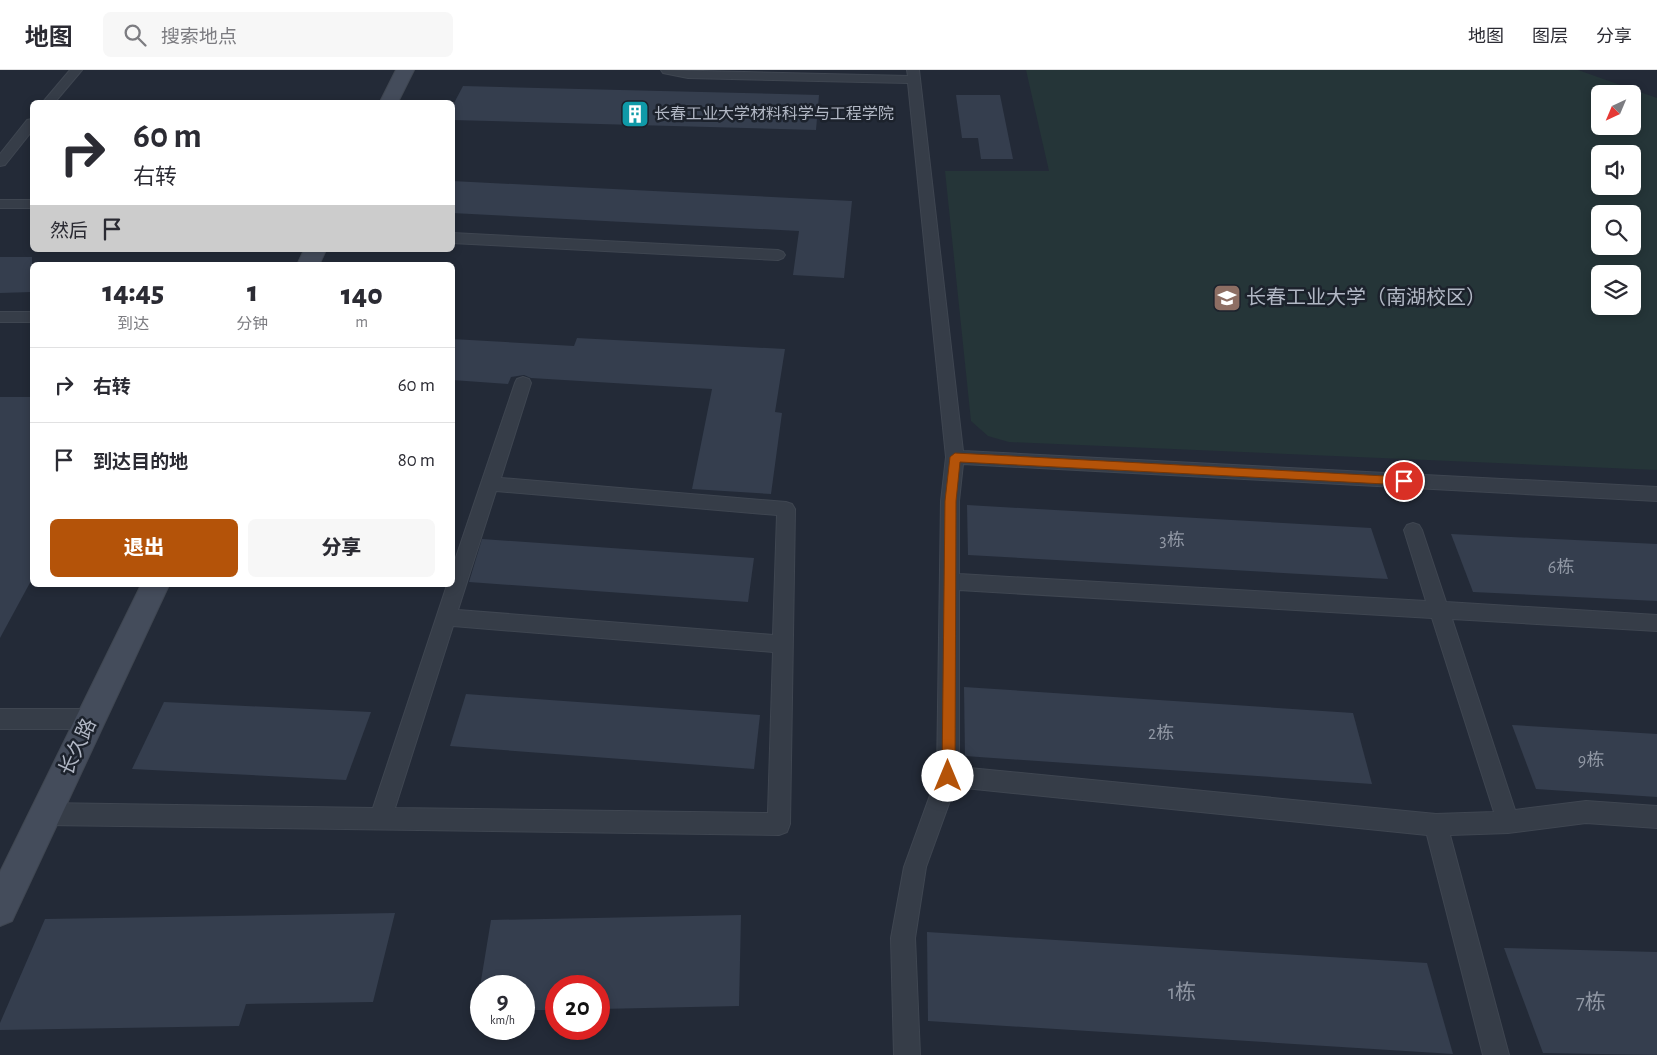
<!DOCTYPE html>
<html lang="zh">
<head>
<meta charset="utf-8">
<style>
  :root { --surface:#fff; --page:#f7f7f7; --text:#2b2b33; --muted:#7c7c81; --line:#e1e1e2; --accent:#b45309 }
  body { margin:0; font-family:"Alegreya Sans","Noto Sans SC",sans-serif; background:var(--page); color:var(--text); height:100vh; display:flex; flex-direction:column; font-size:19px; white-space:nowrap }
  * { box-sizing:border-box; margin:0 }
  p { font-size:16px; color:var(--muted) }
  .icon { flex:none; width:28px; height:28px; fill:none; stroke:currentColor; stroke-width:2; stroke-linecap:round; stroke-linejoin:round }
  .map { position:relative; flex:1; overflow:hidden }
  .sheet { position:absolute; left:30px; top:192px; width:425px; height:325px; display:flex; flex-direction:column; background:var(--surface); border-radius:8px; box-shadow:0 2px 8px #0003 }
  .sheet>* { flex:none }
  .guide { position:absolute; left:30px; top:30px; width:425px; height:152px; border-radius:8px; box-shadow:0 2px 8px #0003; background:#fff; color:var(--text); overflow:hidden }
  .needle { width:32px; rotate:224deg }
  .controls { position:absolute; left:1591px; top:15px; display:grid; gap:10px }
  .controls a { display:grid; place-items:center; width:50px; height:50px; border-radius:8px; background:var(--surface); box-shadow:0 2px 8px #0003; font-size:25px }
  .speed { position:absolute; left:470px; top:905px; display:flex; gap:10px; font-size:25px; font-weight:700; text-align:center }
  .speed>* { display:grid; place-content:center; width:65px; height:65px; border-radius:50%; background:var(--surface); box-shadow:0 2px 8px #0003; line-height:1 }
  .speed small { font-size:12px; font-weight:400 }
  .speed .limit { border:8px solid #d22; background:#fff; color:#111 }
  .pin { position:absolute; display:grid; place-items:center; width:42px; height:42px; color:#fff; margin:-21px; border:2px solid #fff; border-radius:50%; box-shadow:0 1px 5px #0007 }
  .me { position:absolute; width:55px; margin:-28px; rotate:0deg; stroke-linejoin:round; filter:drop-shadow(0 0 4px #0008) }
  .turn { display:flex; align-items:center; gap:18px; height:105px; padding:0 20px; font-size:22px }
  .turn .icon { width:65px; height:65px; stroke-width:2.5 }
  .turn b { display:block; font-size:35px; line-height:42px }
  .then { display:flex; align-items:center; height:48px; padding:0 20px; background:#0003; gap:10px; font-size:19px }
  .eta { display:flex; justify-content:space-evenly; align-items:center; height:85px; text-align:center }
  .eta b { font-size:30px; font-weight:800; line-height:35px }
  .button { display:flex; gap:10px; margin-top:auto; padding:10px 20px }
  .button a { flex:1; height:58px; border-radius:8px; background:var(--accent); color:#fff; font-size:20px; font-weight:800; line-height:58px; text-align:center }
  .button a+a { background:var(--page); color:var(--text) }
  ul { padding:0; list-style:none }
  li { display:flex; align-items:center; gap:15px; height:75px; padding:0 20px; border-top:1px solid var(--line) }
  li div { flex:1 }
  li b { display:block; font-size:19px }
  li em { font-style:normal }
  header { display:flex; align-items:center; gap:30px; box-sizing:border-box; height:70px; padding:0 25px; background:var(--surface); border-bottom:1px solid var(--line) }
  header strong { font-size:24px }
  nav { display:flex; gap:28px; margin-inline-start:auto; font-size:18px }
  .search { width:350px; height:45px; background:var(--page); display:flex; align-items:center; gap:12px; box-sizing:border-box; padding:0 18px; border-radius:8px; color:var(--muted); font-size:19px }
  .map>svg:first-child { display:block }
  .green { fill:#253538; fill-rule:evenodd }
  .building { fill:#353e4e }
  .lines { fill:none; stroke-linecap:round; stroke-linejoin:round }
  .lane-casing { stroke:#3f4651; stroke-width:2 }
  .secondary-casing { stroke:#3f4651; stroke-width:2 }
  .lane { fill:#363d48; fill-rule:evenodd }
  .secondary { fill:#444c5b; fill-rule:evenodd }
  .route { fill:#b45309; stroke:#753606 }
  .labels { text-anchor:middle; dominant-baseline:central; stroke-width:5; stroke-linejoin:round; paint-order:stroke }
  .far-poi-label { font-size:16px; fill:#b1b7c4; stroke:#1c222c; text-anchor:start }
  .number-label { font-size:18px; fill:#9097a4 }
  .poi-label { font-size:20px; fill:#b1b7c4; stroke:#1c222c; text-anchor:start }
  .street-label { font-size:20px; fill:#b1b7c4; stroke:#1c222c }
  .near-number-label { font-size:21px; fill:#9097a4 }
</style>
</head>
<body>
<header>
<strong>地图</strong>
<div class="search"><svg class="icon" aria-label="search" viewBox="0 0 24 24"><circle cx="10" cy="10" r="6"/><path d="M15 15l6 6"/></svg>搜索地点</div>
<nav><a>地图</a><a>图层</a><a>分享</a></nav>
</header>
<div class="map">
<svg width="1657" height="985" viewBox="0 0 1657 985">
  <rect width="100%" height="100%" fill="#232a37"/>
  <!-- green -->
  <path class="green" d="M1026 0H1578L1657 28V400L1009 372 988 366 971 351 945 101H1049ZM1600 24H1632V56H1600ZM1600 84H1632V116H1600ZM1600 144H1632V176H1600ZM1600 204H1632V236H1600Z"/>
  <!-- building -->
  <g class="building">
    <polygon points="463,16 819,25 816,60 452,50 452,37"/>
    <polygon points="956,25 1000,25 1013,89 981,89 978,68 962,68"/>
    <polygon points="452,111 852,131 844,208 793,205 799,161 452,143"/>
    <polygon points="0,187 32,187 32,222 0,223"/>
    <polygon points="577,268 785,279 775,342 782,343 771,424 692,419 712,319 531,308 524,305 511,307 508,314 452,310 452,269 574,276"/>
    <polygon points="0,327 32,327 32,509 0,568"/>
    <polygon points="967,435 1371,458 1388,509 968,485"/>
    <polygon points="1451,464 1657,474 1657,531 1473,522"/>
    <polygon points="482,469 754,488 748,532 469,512"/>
    <polygon points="964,617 1353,643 1372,714 965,686"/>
    <polygon points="466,624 760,645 754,699 450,676"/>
    <polygon points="164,632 371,642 346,710 132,699"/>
    <polygon points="1512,655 1657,664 1657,727 1536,719"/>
    <polygon points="395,843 373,932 246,934 239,956 0,960 0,953 45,849"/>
    <polygon points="741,845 739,936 599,939 599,916 556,916 556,940 524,940 524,916 481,916 481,941 476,941 491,850"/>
    <polygon points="927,862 1427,893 1453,984 928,951"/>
    <polygon points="1504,878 1657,882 1657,985 1543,983"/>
  </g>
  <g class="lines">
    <defs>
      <g id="lane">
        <polygon points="70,0 82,0 55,32 43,32"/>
        <path d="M661 0 908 6 907 0H919L963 381 1657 417V431L963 394 959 431V504L1426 531 1404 460 1407 455 1413 453 1419 455 1422 460 1446 532 1657 545V561L1452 549 1515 740 1586 731 1657 736V758L1586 753 1508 763 1450 765 1509 985H1483L1427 765 955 717 926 797 915 868 920 985H894L891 868 904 797 937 706 941 431 946 387 908 13 688 8 663 3ZM959 520 1432 548 1494 742 1436 744 959 697Z"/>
        <polygon points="32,49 32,61 5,95 0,96 0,84 27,50"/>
        <rect x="0" y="130" width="32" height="8"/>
        <polygon points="452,163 778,180 783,182 785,185 783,188 778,190 452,173"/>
        <rect x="0" y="242" width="32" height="10"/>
        <path d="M523 307 529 309 531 313 501 408 786 432 792 434 795 439 790 754 787 762 779 765 46 755 38 752 35 744 38 736 46 733 373 738 447 515H452V499L515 313 517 309ZM496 421 777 445 773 565 458 540ZM453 556 773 582 768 743 395 738Z"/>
        <polygon points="0,639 91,639 98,642 101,649 98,656 91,659 0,659"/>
      </g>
      <g id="secondary">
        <polygon points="396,0 414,0 398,32 380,32"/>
        <polygon points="304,180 326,180 319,195 297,195"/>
        <polygon points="141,515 169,515 12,851 0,856 0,802"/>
      </g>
    </defs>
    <!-- lane casing -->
    <use href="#lane" class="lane-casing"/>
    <!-- secondary casing -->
    <use href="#secondary" class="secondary-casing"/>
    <!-- lane -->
    <use href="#lane" class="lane"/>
    <!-- secondary -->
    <use href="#secondary" class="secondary"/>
  </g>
  <!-- route -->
  <polygon class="route" points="955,383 1404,407 1409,411 1404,415 960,392 956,431 955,706 953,710 948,712 943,710 942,706 945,431 950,387"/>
  <!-- icons -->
  <defs>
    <symbol id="building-square" viewBox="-11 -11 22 22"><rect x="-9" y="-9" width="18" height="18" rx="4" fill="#0f9aa8" stroke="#1c222c"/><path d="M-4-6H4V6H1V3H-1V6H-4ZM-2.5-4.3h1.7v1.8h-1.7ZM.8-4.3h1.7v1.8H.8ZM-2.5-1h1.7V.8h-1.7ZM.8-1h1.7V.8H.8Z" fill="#fff"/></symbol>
    <symbol id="university-square" viewBox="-11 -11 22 22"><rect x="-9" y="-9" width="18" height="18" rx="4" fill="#8d6e63" stroke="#1c222c"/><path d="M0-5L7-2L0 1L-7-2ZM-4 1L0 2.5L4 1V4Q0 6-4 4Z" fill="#fff"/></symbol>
  </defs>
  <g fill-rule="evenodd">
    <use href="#building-square" x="619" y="28" width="32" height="32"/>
    <use href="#university-square" x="1211" y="212" width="32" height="32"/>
  </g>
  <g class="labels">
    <!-- far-poi labels -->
    <g class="far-poi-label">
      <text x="654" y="44">长春工业大学材料科学与工程学院</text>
    </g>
    <!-- number labels -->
    <g class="number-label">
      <text x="1172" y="471">3栋</text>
      <text x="1561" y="498">6栋</text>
      <text x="1161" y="664">2栋</text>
      <text x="1591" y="691">9栋</text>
    </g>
    <!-- poi labels -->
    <g class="poi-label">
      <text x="1246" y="228">长春工业大学（南湖校区）</text>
    </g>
    <!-- street labels -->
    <g class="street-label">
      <text transform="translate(78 677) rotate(-65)">长久路</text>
    </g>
    <!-- near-number labels -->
    <g class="near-number-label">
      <text x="1182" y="922">1栋</text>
      <text x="1591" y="932">7栋</text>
    </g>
  </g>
</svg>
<div class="controls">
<a><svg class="needle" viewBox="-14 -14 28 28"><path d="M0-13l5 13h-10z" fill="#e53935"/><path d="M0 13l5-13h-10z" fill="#7c7c81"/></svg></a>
<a><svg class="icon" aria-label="sound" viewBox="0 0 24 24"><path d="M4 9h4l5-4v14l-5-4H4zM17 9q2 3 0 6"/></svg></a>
<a><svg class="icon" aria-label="search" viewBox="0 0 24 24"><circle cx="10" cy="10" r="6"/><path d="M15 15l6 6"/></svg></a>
<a><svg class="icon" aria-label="layers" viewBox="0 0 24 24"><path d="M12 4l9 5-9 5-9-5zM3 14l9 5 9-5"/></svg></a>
</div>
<div class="speed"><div>9<small>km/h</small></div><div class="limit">20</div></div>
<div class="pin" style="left:1404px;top:411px;background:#d93025"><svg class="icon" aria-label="arrive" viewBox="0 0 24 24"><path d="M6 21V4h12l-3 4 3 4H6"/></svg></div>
<svg class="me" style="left:948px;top:706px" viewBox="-20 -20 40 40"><circle r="19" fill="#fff"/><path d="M0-13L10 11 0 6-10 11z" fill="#b45309"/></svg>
<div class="guide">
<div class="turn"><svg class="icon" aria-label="right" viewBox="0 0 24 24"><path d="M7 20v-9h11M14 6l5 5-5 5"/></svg><div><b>60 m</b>右转</div></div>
<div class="then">然后<svg class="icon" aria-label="arrive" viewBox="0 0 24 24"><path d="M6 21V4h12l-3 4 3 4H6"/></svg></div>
</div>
<section class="sheet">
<div class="eta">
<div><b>14:45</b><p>到达</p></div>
<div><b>1</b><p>分钟</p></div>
<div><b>140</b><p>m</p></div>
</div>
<ul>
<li><svg class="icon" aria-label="right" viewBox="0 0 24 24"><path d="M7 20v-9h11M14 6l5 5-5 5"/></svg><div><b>右转</b></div><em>60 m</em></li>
<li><svg class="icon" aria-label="arrive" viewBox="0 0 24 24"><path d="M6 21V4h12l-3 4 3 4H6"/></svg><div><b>到达目的地</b></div><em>80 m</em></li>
</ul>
<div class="button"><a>退出</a><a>分享</a></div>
</section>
</div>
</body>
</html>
